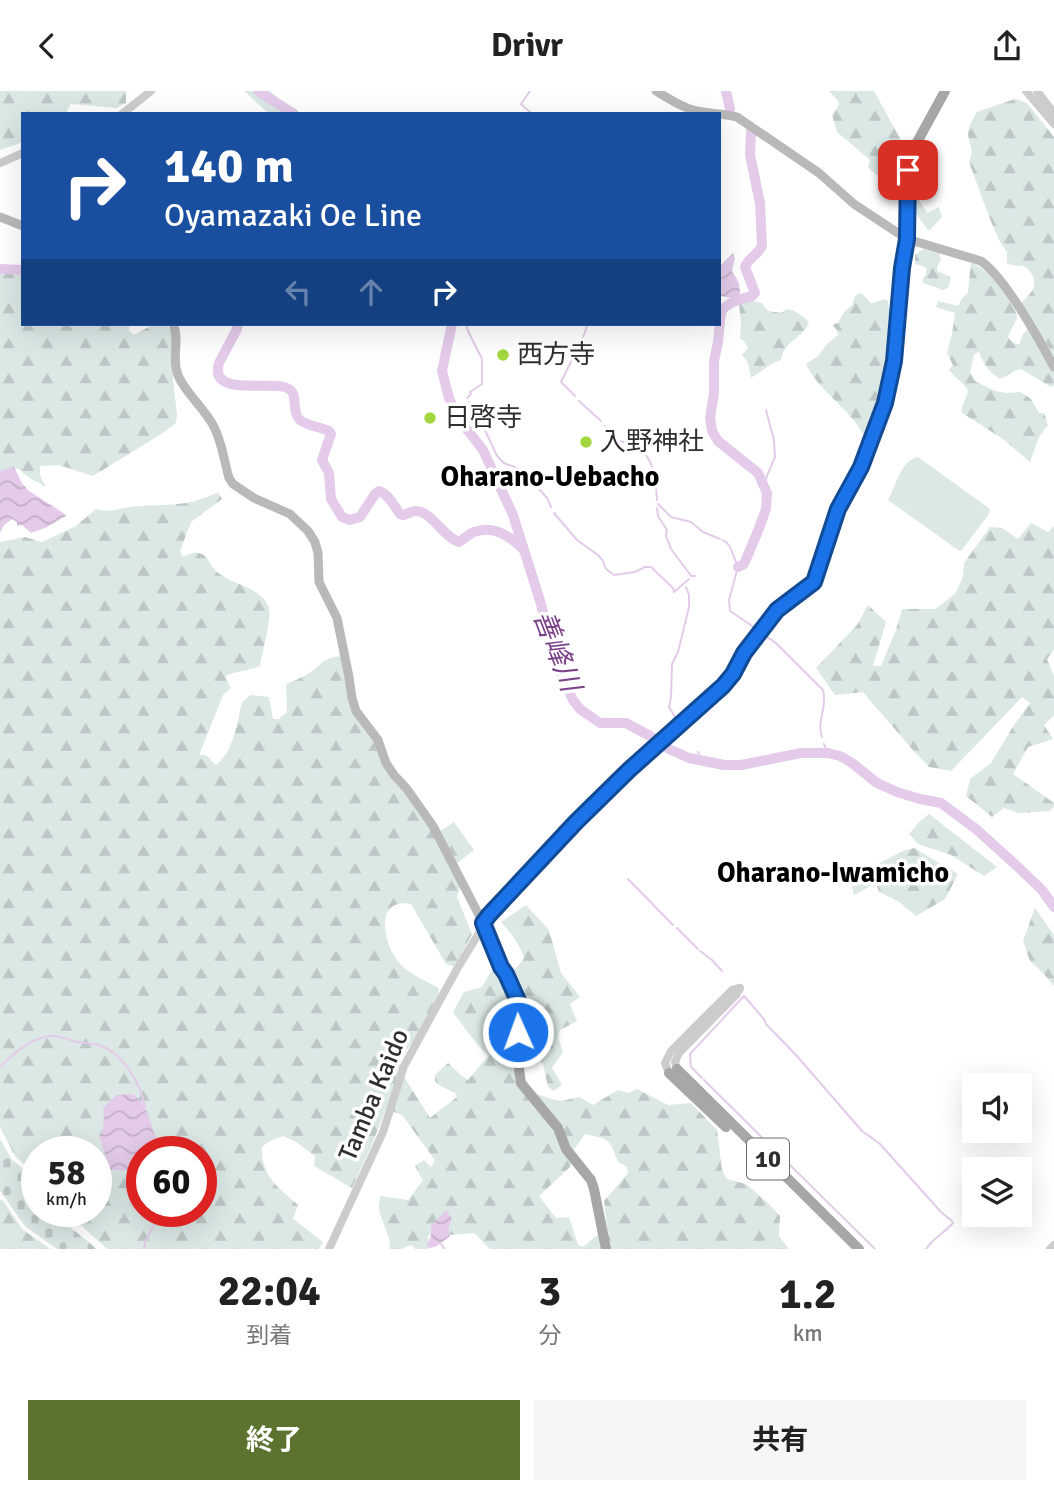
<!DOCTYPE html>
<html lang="ja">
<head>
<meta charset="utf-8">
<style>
  :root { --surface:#fff; --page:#f6f6f6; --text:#222; --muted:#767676; --accent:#5c7330 }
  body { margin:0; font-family:Signika,"Noto Sans JP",sans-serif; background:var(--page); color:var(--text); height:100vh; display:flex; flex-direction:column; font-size:26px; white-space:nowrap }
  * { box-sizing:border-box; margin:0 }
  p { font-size:23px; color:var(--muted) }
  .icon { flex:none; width:38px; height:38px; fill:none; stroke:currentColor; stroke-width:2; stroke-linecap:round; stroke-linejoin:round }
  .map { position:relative; height:1158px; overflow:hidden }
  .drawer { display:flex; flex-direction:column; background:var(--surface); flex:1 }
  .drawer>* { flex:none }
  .hud { position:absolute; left:21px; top:21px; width:700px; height:214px; border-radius:0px; box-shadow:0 7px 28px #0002; background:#1a4fa0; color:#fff; overflow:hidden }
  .controls { position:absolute; left:962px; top:982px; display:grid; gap:14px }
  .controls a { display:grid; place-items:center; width:70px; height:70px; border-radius:0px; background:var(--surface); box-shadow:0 7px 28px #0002; font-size:35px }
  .speed { position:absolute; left:21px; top:1045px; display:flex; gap:14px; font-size:35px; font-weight:700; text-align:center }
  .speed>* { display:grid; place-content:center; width:91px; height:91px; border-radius:50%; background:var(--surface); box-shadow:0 7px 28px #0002; line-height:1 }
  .speed small { font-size:18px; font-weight:400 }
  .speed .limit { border:10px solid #d22; background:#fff; color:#111 }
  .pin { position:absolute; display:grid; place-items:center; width:60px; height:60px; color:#fff; margin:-30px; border-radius:14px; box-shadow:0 4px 10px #0006 }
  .me { position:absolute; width:77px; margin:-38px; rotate:358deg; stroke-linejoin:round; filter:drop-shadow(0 0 5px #0008) }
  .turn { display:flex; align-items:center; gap:24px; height:147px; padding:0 28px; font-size:32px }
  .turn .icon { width:91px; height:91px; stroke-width:2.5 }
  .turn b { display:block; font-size:49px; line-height:60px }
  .lanes { display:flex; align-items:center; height:66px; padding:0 28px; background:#0003; justify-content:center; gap:35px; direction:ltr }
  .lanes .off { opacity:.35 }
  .eta { display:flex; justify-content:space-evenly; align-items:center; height:119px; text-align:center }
  .eta b { font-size:42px; font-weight:700; line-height:49px }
  .button { display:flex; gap:14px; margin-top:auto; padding:14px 28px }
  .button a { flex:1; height:80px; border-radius:0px; background:var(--accent); color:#fff; font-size:28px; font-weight:700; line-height:80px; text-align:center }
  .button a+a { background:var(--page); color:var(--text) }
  header { display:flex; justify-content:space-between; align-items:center; height:91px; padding:0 28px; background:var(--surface); font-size:32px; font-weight:700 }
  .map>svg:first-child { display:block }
  .forest { fill:url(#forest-firs); fill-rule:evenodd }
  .cemetery { fill:url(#cemetery-stones) }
  .pitch { fill:#dbe8e6 }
  .water { fill:url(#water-waves) }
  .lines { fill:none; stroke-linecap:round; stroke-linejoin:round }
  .stream { stroke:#e3cbe9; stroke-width:2 }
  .river { stroke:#e3cbe9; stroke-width:10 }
  .tertiary { stroke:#ccc; stroke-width:8 }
  .secondary { stroke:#b9b9b9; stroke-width:9 }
  .primary { stroke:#a7a7a7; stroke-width:10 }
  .route-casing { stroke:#114b97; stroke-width:18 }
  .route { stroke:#1a73e8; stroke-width:12 }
  .poi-dot { fill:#a2d740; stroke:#fff; stroke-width:2.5 }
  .labels { text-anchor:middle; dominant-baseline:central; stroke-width:7; stroke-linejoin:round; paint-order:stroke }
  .shield { fill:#fff; stroke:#6d6d6d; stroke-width:2 }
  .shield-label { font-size:24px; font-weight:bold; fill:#2f2f2f }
  .poi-label { font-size:26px; fill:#2f2f2f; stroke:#fff; text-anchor:start }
  .street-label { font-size:26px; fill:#2f2f2f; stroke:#fff }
  .neighbourhood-label { font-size:28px; font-weight:bold; fill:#000; stroke:#fff }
  .water-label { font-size:28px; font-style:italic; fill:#7d438a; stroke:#fff }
</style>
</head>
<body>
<header><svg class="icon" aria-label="back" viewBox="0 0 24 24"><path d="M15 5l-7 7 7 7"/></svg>Drivr<svg class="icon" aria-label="share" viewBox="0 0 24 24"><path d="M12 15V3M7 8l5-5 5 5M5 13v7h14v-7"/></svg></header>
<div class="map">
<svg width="1054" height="1158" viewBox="0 0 1054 1158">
  <defs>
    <pattern id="forest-firs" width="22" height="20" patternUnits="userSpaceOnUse" patternTransform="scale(1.75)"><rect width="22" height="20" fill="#dbe8e6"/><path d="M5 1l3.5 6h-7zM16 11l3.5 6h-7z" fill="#bcc7c6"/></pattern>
    <pattern id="cemetery-stones" width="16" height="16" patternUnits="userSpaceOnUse" patternTransform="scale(1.75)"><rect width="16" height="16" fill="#dbe8e6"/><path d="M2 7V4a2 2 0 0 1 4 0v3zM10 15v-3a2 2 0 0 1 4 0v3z" fill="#bcc7c6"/></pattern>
    <pattern id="water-waves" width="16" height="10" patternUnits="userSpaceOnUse" patternTransform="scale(1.75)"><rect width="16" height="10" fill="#e3cbe9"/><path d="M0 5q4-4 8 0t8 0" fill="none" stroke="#c3afc8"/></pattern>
  </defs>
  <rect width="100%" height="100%" fill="#fff"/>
  <!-- forest -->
  <g class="forest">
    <polygon points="0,0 126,0 126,12 117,17 71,13 65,23 23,23 23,51 0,59"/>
    <polygon points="244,0 270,0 281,10 291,23 269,23"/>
    <polygon points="829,0 874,0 908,62 903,79 899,73 879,85 871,80 868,75 870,69 837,41 832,24 839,14 838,10"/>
    <path d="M1015 8 1027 12 1054 46V266L1045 250 1020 213C1029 204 1039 196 1032 183 1030 181 1027 176 1023 175 1017 174 1013 176 1007 172V161L999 149 990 128 969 71C975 56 969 55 968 43 968 36 974 26 977 21Z"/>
    <polygon points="913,66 927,88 914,98 915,102 927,122 939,116 942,126 930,139 927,138 913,118 909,107"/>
    <path d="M923 158 939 162 941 169 937 176V180L951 186 948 197 943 199 923 192V187C926 184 928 180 925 176L915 173V164Z"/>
    <path d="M971 172C987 176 1017 210 1017 226 1016 232 1010 239 1008 246L1012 251 1019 254 1023 243 1027 239 1034 245 1054 281V294L1051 296 1021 278C1012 280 1008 285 1000 288 990 283 983 272 979 261L974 263 970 282 975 290 995 300 1007 302 1021 301 1031 308 1039 322H1044L1048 334 1039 346 1030 371 1003 348 962 322C961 313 967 308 968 299 962 290 955 287 949 279L953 274 947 262 952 243 955 222 936 216 938 210 958 215 961 209 968 201Z"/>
    <polygon points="23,181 23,233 129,233 129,240 134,244 154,233 166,233 173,243 173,288 177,324 176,332 163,342 93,385 59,374 40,375 40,384 45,395 31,388 17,377 0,385 0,182"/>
    <path d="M860 202C877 213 863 215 885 208L888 210 893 240 889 298 869 346 866 343 864 345C850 317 819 301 806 273L818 265 827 253 838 244 837 239 833 235 834 233 838 232 844 221 853 213C853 208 855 204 860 202Z"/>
    <path d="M753 210 762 212 768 220 782 222 786 218C796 219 802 225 809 231 804 247 784 249 781 269L773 272 751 287 748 272 742 264 748 257 744 250 740 247 741 233 739 213Z"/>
    <path d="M218 401 222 408 191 431 180 460 183 466C187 464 194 461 198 462 208 463 210 475 217 481 232 494 262 496 269 517 272 526 262 562 260 575 249 580 238 580 227 584L226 587 231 597 223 604 199 664H206L216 674C234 660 237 632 242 611L251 604 269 606 273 628H279L287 621 286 593C293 590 301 587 308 583 319 576 327 563 343 566L353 619 376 649 394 688 441 740 454 731 474 759 452 776 461 793 457 806 472 843 455 876 446 873 411 813C372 806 384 857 401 874 411 884 426 890 439 897 439 917 412 952 399 969L404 986 430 1027 457 1006 455 1002 439 994 435 990V984L448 972 462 985 468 989 488 965 469 943 453 921 464 901 482 896 491 880C510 885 514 881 524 867 519 852 511 842 501 831L526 814 549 839 561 882 580 906 570 913 577 930 560 939 558 946 563 961 552 977 562 994 554 1000 548 996 543 973 522 953 515 956 517 987 531 1001 548 1007 561 1010 579 1006 593 1014 618 999 629 1002 637 998 668 1014 691 1012 717 1039 722 1079 727 1088 746 1093 769 1113 780 1125 779 1145 789 1158H490L474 1142 450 1144 439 1137 428 1145 429 1158H415L412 1154 401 1158H389L390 1150 379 1120 380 1105 408 1109 423 1089 415 1075 424 1069 431 1076 435 1069 402 1024 386 1018 370 1058 352 1097 314 1075 315 1065 296 1051 283 1045 268 1051 262 1056C261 1086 278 1096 298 1114L293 1128 323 1151 319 1158H107L83 1136 60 1120H96V1060H37V1086L15 1065 0 1036V451L25 446 42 451 76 435 96 418C108 422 117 418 130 416 165 412 184 418 218 401ZM585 1043C609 1048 610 1048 618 1071L627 1076 628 1082 604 1110 607 1136 583 1156 578 1154 569 1126 556 1127 539 1105 570 1076 575 1057ZM142 1060H201V1120H142Z"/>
    <polygon points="1031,432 1048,441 1054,435 1054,559 1047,568 1054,585 1054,624 1044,634 1053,648 1028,656 1013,683 1054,712 1054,716 1050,720 1019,722 1004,717 992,726 966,705 970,688 991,672 1014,634 1030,612 1022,606 951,680 929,676 912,658 863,601 835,604 816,577 857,534 868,514 886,531 873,575 881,575 896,539 902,518 935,518 955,503 963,486 964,472 990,436 1002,437 1018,448"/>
    <polygon points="929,723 997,776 984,785 951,764 918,753 909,743 919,731"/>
    <polygon points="914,757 958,783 945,808 916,825 898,810 879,801 876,792 854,804 852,796 868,778 903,760"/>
    <polygon points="1035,817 1054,844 1054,895 1043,882 1030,870 1023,850"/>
    <polygon points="2,1108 22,1138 50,1158 0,1158 0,1110"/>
  </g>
  <!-- cemetery -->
  <polygon class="cemetery" points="0,1048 12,1069 25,1079 34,1091 37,1097 37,1120 50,1120 97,1158 57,1158 25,1135 0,1100"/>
  <!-- pitch -->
  <path class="pitch" d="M918 366 990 418 989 423 961 460 958 459 888 409C889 405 892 402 893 398 899 386 903 369 918 366Z"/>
  <!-- water -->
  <g class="water">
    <polygon points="733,162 735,167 732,180 739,192 740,203 732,207 720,205 721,174"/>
    <polygon points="14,376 22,392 29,400 65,423 66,425 45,437 31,442 22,434 17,435 17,431 12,428 4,434 0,442 0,380"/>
    <path d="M132 1003C146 1011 149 1025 153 1039 155 1048 161 1049 163 1060H142V1080L110 1079 99 1045 102 1042 104 1029 103 1017 117 1004Z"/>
    <path d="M446 1119 452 1128C449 1135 447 1137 450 1145L437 1155 430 1157 427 1155 431 1144V1135Z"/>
  </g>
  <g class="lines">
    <!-- stream -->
    <g class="stream">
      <polyline points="530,0 521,13 532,23"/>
      <polyline points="466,233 468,240 482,268 482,293 470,301 471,303 467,307"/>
      <path d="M575 305 561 291C567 279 573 266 579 254 583 246 586 242 587 233"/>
      <polyline points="579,310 601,330"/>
      <polyline points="469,311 477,322 497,365 504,372 517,377 529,386 547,407 551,416"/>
      <path d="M605 335 618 350C653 355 655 380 657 409"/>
      <polyline points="764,392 775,366 774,349 766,319"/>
      <polyline points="658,413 671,426 691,431 703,441 720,448"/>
      <polyline points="657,417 658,425 667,439 666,445 671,458 689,482 691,485 695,485"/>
      <polyline points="554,422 577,449 598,464 603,470 606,478 614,484 635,481 645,476 651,476 673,497 674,501 689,488"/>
      <polyline points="723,449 727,452 730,456 738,476 729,509 730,520 758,539"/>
      <path d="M762 542 777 553 823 599C828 616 816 630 822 646"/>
      <polyline points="678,631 669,616 671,606 672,573 678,561 689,516 689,504 686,496"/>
      <polyline points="824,653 828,662"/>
      <polyline points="698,661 702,670"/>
      <polyline points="628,788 673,834"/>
      <polyline points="677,837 698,858"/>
      <polyline points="700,860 712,869 722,880"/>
      <path d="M0 976C13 964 26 950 45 946 56 943 66 948 77 951 84 952 91 952 98 954 122 960 141 993 145 1016"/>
      <path d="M702 987 691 976 690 963 744 905 764 928 766 933 796 964 862 1040 880 1053 941 1121 952 1130 953 1132C944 1142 933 1147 926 1158"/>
      <polyline points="704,989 875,1158"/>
      <polyline points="441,1153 445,1158"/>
      <polyline points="144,1158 145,1151 161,1120"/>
    </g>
    <!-- river -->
    <g class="river">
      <polyline points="258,0 294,23"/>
      <polyline points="726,0 730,18"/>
      <polyline points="0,178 23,179"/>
      <path d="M238 233 237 238 219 272C209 305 266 291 284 296 301 300 290 318 299 328 306 335 321 336 329 340L331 343 322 369 329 382 331 408 342 426 350 429 360 426 375 403 379 400C389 403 394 415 400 423L403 424C404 424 414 420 415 420 431 419 443 446 459 451 464 448 469 443 474 441 493 434 510 445 523 458"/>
      <polyline points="452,233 442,280 449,307 458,327 483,359 513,424 541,513 550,552 563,588 573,609 580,618 600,632 626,632 650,645 669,658 689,667 724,674 741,674 801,662 828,662 840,665 852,672 877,692 897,701 920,708 941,712 976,738 1017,775 1042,799 1054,816"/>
      <path d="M738 476 744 473 758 440 766 418 767 402 758 382 718 350 712 340 710 327 714 302V270L718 251 721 221C727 211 742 208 752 205L755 202 745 176C748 167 758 164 762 155L760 112 750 64 751 41"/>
    </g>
    <!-- tertiary -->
    <g class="tertiary">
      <polyline points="1026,0 1054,33"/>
      <polyline points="1037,0 1054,22"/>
      <polyline points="122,23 151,0"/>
      <polyline points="0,72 23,62"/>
      <polyline points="677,978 675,971 679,962 736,904 740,897"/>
      <polyline points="669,982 665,972 671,960 732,899 740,897"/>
      <polyline points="329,1158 383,1041 404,975 457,878 479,842 483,832"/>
      <polyline points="1050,1158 1054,1154"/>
    </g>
    <!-- secondary -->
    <g class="secondary">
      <path d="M656 0C671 9 686 19 703 21 715 23 725 23 737 26L819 82 854 113 907 148 981 170C1006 188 1039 248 1054 276"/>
      <polyline points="0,126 23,135"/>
      <path d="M173 233C180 248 172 265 177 281 181 297 204 317 213 334 222 350 224 370 229 387L233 393 254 407 290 423 308 440 315 451 318 462 319 491 337 527 349 586 352 607 356 620 378 649 386 672 394 684 407 698 433 735 483 832"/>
    </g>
    <!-- primary -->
    <g class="primary">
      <polyline points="677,978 859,1158"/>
      <polyline points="669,982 726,1036"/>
      <polyline points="606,1158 594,1098 591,1089 566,1058 558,1037 521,992 517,964 519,912 506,883 501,876 483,832 489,824 576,731 629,679 723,595 733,583 744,562 777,519 814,491 838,418 861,376 885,312 894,270 902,177 907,148 908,123 906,103 910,64 945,0"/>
    </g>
  </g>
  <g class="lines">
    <defs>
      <polyline id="route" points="518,941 519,912 506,883 501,876 483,832 489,824 576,731 629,679 723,595 733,583 744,562 777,519 814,491 838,418 861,376 885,312 894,270 902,177 907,148 908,79"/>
    </defs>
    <!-- route casing -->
    <use href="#route" class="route-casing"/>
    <!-- route -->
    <use href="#route" class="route"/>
  </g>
  <!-- markers -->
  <g class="poi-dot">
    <circle cx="503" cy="264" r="7"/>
    <circle cx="430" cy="327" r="7"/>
    <circle cx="586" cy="351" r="7"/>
  </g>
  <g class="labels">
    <!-- shield labels -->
    <rect class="shield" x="747" y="1047.5" width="42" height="41" rx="5"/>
    <g class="shield-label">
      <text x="768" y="1068">10</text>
    </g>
    <!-- poi labels -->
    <g class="poi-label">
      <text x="517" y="264">西方寺</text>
      <text x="444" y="327">日啓寺</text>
      <text x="600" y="351">入野神社</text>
    </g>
    <!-- street labels -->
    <g class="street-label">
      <text transform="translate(374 1004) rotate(-67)">Tamba Kaido</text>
    </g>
    <!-- neighbourhood labels -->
    <g class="neighbourhood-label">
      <text x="550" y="386">Oharano-Uebacho</text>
      <text x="833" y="782">Oharano-Iwamicho</text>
    </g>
    <!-- water labels -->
    <g class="water-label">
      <text transform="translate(557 560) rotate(69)">善峰川</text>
    </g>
  </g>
</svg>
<div class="controls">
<a><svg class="icon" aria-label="sound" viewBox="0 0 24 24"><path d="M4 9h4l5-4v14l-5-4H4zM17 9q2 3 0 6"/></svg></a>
<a><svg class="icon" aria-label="layers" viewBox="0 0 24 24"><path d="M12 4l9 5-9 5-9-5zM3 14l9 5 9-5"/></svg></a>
</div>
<div class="speed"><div>58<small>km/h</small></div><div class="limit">60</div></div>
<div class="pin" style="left:908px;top:79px;background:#d93025"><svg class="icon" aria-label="arrive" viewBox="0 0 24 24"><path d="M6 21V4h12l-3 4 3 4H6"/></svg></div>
<svg class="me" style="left:518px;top:941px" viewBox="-20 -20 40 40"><circle r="17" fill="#1a73e8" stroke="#fff" stroke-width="3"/><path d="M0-11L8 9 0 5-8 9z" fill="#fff"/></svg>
<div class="hud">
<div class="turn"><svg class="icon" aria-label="right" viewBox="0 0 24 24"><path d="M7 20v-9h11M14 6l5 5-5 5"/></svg><div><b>140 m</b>Oyamazaki Oe Line</div></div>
<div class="lanes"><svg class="icon off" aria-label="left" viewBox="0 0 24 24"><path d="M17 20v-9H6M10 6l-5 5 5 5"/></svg><svg class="icon off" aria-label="ahead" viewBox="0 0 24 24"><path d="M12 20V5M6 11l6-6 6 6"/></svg><svg class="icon" aria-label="right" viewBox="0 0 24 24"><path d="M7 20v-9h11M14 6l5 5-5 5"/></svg></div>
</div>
</div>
<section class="drawer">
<div class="eta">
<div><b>22:04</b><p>到着</p></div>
<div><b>3</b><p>分</p></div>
<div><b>1.2</b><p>km</p></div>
</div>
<div class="button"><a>終了</a><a>共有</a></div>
</section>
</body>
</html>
